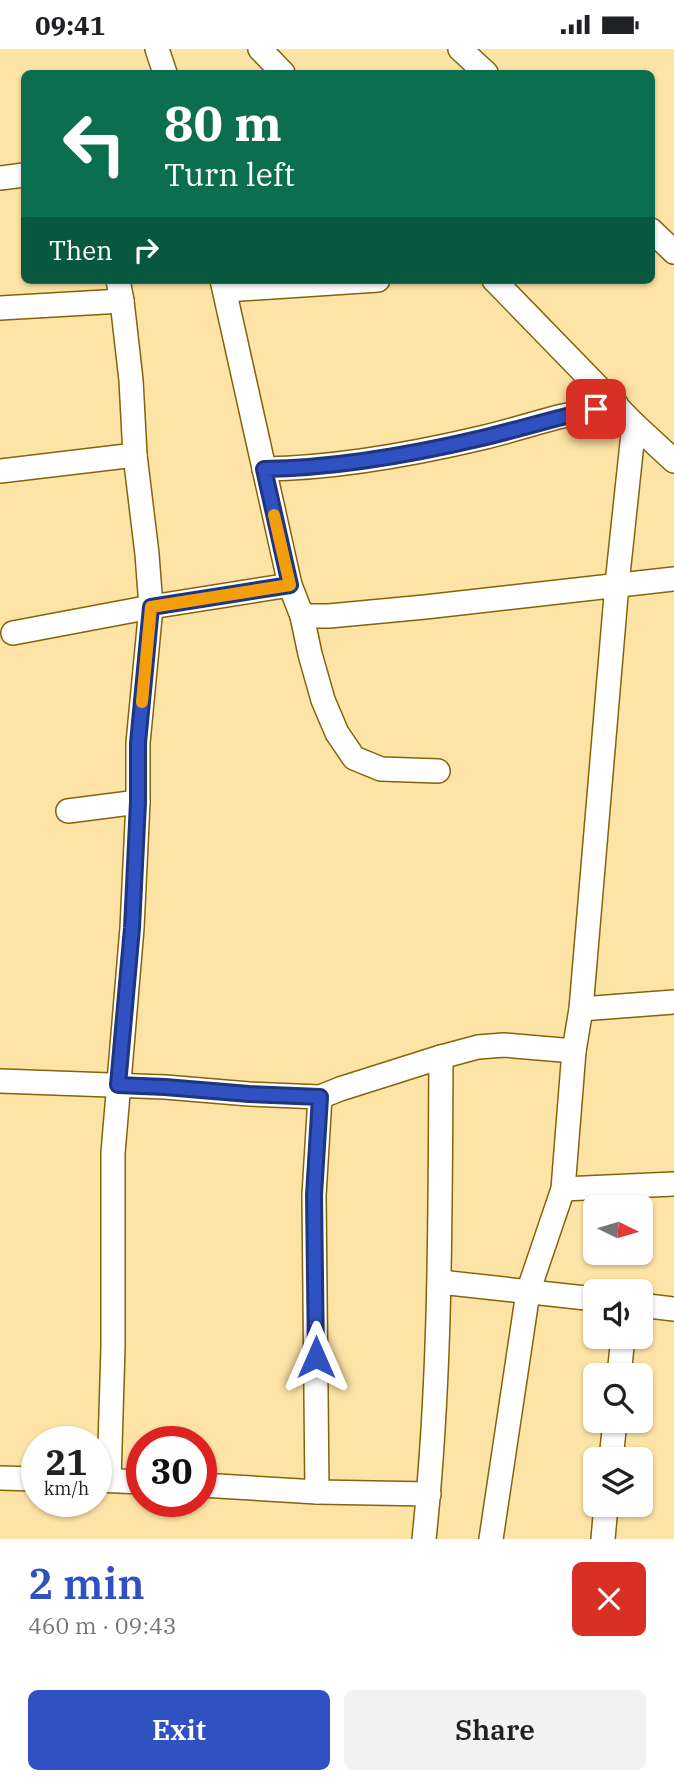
<!DOCTYPE html>
<html lang="en">
<head>
<meta charset="utf-8">
<style>
  :root { --surface:#fff; --page:#f2f2f2; --text:#202124; --muted:#757577; --accent:#2f51c1 }
  body { margin:0; font-family:"IBM Plex Serif",serif; background:var(--page); color:var(--text); height:100vh; display:flex; flex-direction:column; font-size:26px; white-space:nowrap }
  * { box-sizing:border-box; margin:0 }
  p { font-size:23px; color:var(--muted) }
  .icon { flex:none; width:38px; height:38px; fill:none; stroke:currentColor; stroke-width:2; stroke-linecap:round; stroke-linejoin:round }
  .map { position:relative; height:1490px; overflow:hidden }
  .sheet { display:flex; flex-direction:column; background:var(--surface); flex:1 }
  .sheet>* { flex:none }
  .banner { position:absolute; left:21px; top:21px; width:634px; height:214px; border-radius:10px; box-shadow:0 2px 5px #0004; background:#0b6e4f; color:#fff; overflow:hidden }
  .needle { width:46px; rotate:95deg }
  .buttons { position:absolute; left:583px; top:1146px; display:grid; gap:14px }
  .buttons a { display:grid; place-items:center; width:70px; height:70px; border-radius:10px; background:var(--surface); box-shadow:0 2px 5px #0004; font-size:35px }
  .speed { position:absolute; left:21px; top:1377px; display:flex; gap:14px; font-size:35px; font-weight:700; text-align:center }
  .speed>* { display:grid; place-content:center; width:91px; height:91px; border-radius:50%; background:var(--surface); box-shadow:0 2px 5px #0004; line-height:1 }
  .speed small { font-size:18px; font-weight:400 }
  .speed .limit { border:10px solid #d22; background:#fff; color:#111 }
  .pin { position:absolute; display:grid; place-items:center; width:60px; height:60px; color:#fff; margin:-30px; border-radius:14px; box-shadow:0 4px 10px #0006 }
  .me { position:absolute; width:77px; margin:-38px; rotate:0deg; stroke-linejoin:round; filter:drop-shadow(0 0 5px #0008) }
  .turn { display:flex; align-items:center; gap:24px; height:147px; padding:0 28px; font-size:32px }
  .turn .icon { width:91px; height:91px; stroke-width:2.5 }
  .turn b { display:block; font-size:49px; line-height:60px }
  .then { display:flex; align-items:center; height:66px; padding:0 28px; background:#0003; gap:14px; font-size:26px }
  .round { display:grid; place-items:center; flex:none; width:74px; height:74px; border-radius:10px; background:var(--page) }
  .summary { display:flex; align-items:center; justify-content:space-between; height:119px; padding:0 28px }
  h1 { font-size:42px; font-weight:600; line-height:52px; color:var(--accent) }
  .button { display:flex; gap:14px; margin-top:auto; padding:14px 28px }
  .button a { flex:1; height:80px; border-radius:10px; background:var(--accent); color:#fff; font-size:28px; font-weight:600; line-height:80px; text-align:center }
  .button a+a { background:var(--page); color:var(--text) }
  .status { display:flex; justify-content:space-between; align-items:center; height:49px; padding:0 35px; background:var(--surface); direction:ltr }
  .status svg { height:19px; fill:currentColor }
  .map>svg:first-child { display:block }
  .lines { fill:none; stroke-linecap:round; stroke-linejoin:round }
  .street-casing { stroke:#836409; stroke-width:26 }
  .street { stroke:#fff; stroke-width:23 }
  .route-casing { stroke:#1f357d; stroke-width:18 }
  .route { stroke:#2f51c1; stroke-width:12 }
  .slow { stroke:#f59e0b; stroke-width:12 }
</style>
</head>
<body>
<div class="status"><b>09:41</b><svg viewBox="0 0 49 12"><path d="M0 12V9h3v3zM5 12V6h3v6zM10 12V3h3v9zM15 12V0h3v12zM26 1h20v11H26zM47 4h2v5h-2z"/></svg></div>
<div class="map">
<svg width="674" height="1490" viewBox="0 0 674 1490">
  <rect width="100%" height="100%" fill="#fee3a6"/>
  <g class="lines">
    <defs>
      <g id="street">
        <polyline points="157,0 165,24"/>
        <polyline points="260,0 283,24"/>
        <polyline points="460,0 486,24"/>
        <polyline points="0,129 24,126"/>
        <polyline points="651,181 674,203"/>
        <polyline points="222,231 290,536 302,567 310,605 323,651 337,684 354,709 381,720 438,722"/>
        <polyline points="494,231 634,375 674,412"/>
        <polyline points="225,241 378,231"/>
        <polyline points="0,259 122,252"/>
        <path d="M264 420C337 419 409 406 481 389 507 383 532 375 558 368 578 364 597 360 616 355"/>
        <polyline points="0,422 135,406"/>
        <polyline points="302,567 329,567 425,558 674,530"/>
        <polyline points="13,584 151,558 290,536"/>
        <polyline points="68,762 138,753"/>
        <polyline points="581,960 674,953"/>
        <polyline points="0,1032 165,1038 249,1045 320,1048 340,1040 441,1008 478,998 504,996 574,1002"/>
        <polyline points="563,1140 674,1135"/>
        <polyline points="440,1233 595,1250"/>
        <polyline points="640,1256 674,1260"/>
        <polyline points="619,1326 623,1288"/>
        <polyline points="611,1410 615,1372"/>
        <polyline points="0,1429 37,1430"/>
        <polyline points="96,1431 142,1433"/>
        <polyline points="109,1431 113,1298 113,1104 132,879 138,753 138,694 151,558 147,505 135,406 131,331 122,252 118,231"/>
        <polyline points="201,1436 317,1443 429,1445"/>
        <polyline points="317,1443 314,1146 320,1048"/>
        <path d="M424 1490C441 1330 440 1169 441 1008"/>
        <polyline points="491,1490 528,1243 563,1140 574,1002 581,960 617,535 634,375"/>
        <polyline points="603,1490 606,1456"/>
      </g>
    </defs>
    <!-- street casing -->
    <use href="#street" class="street-casing"/>
    <!-- street -->
    <use href="#street" class="street"/>
  </g>
  <g class="lines">
    <defs>
      <path id="route" d="M316 1308 314 1146 320 1048 249 1045 165 1038 118 1036 132 879 138 753V694L151 558 290 536 264 420C337 419 410 406 482 389 520 380 558 368 596 360"/>
    </defs>
    <!-- route casing -->
    <use href="#route" class="route-casing"/>
    <!-- route -->
    <use href="#route" class="route"/>
    <!-- slow -->
    <polyline class="slow" points="142,653 151,558 290,536 274,466"/>
  </g>
</svg>
<div class="buttons">
<a><svg class="needle" viewBox="-14 -14 28 28"><path d="M0-13l5 13h-10z" fill="#e53935"/><path d="M0 13l5-13h-10z" fill="#757577"/></svg></a>
<a><svg class="icon" aria-label="sound" viewBox="0 0 24 24"><path d="M4 9h4l5-4v14l-5-4H4zM17 9q2 3 0 6"/></svg></a>
<a><svg class="icon" aria-label="search" viewBox="0 0 24 24"><circle cx="10" cy="10" r="6"/><path d="M15 15l6 6"/></svg></a>
<a><svg class="icon" aria-label="layers" viewBox="0 0 24 24"><path d="M12 4l9 5-9 5-9-5zM3 14l9 5 9-5"/></svg></a>
</div>
<div class="speed"><div>21<small>km/h</small></div><div class="limit">30</div></div>
<div class="pin" style="left:596px;top:360px;background:#d93025"><svg class="icon" aria-label="arrive" viewBox="0 0 24 24"><path d="M6 21V4h12l-3 4 3 4H6"/></svg></div>
<svg class="me" style="left:316px;top:1308px" viewBox="-20 -20 40 40"><path d="M0-17L14 15 0 8-14 15z" fill="#2f51c1" stroke="#fff" stroke-width="4"/></svg>
<div class="banner">
<div class="turn"><svg class="icon" aria-label="left" viewBox="0 0 24 24"><path d="M17 20v-9H6M10 6l-5 5 5 5"/></svg><div><b>80 m</b>Turn left</div></div>
<div class="then">Then<svg class="icon" aria-label="right" viewBox="0 0 24 24"><path d="M7 20v-9h11M14 6l5 5-5 5"/></svg></div>
</div>
</div>
<section class="sheet">
<div class="summary"><div><h1>2 min</h1><p>460 m · 09:43</p></div><a class="round" style="background:#d93025;color:#fff"><svg class="icon" aria-label="close" viewBox="0 0 24 24"><path d="M6 6l12 12M18 6L6 18"/></svg></a></div>
<div class="button"><a>Exit</a><a>Share</a></div>
</section>
</body>
</html>
